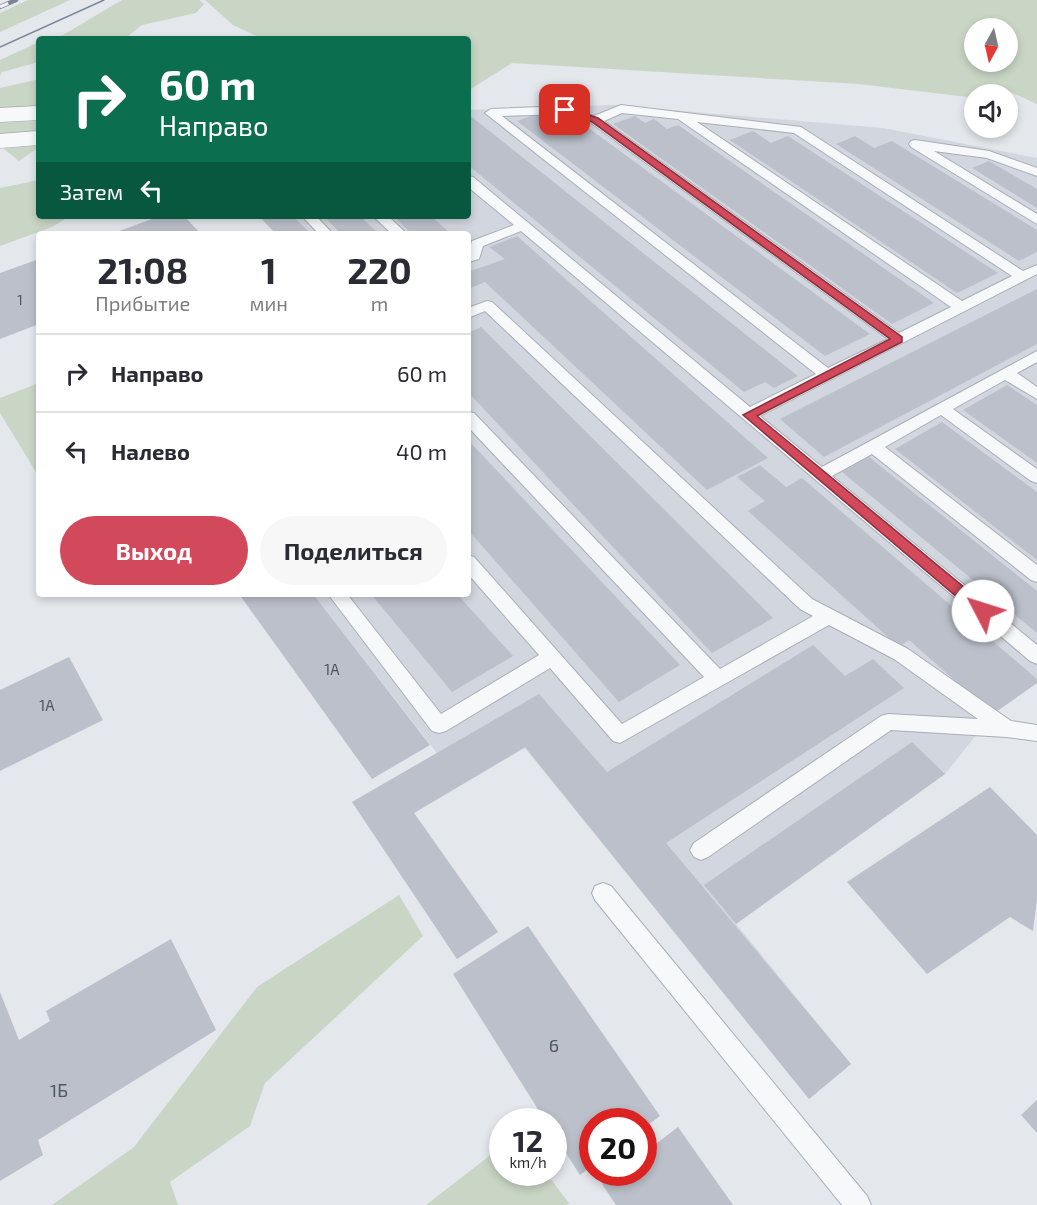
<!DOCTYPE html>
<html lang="ru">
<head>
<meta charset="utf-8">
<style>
  :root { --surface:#fff; --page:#f7f7f7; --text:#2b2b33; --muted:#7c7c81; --line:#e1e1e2; --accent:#d1495b }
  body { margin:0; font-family:"Exo 2",sans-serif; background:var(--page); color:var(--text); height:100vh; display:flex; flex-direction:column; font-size:22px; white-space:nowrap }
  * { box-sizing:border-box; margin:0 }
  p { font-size:20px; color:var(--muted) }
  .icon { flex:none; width:33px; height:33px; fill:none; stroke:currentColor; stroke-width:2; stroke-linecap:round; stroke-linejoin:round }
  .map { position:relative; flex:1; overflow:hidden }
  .sheet { position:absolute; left:36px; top:231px; width:435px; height:366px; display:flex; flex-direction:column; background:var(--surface); border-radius:6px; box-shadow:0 3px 9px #0003 }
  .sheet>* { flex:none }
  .banner { position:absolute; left:36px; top:36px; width:435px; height:183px; border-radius:6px; box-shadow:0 3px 9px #0003; background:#0b6e4f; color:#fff; overflow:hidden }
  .needle { width:39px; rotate:188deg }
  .tools { position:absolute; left:964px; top:18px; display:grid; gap:12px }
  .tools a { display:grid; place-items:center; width:54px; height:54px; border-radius:50%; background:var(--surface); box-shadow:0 3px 9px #0003; font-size:30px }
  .speed { position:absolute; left:489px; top:1108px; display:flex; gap:12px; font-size:30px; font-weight:700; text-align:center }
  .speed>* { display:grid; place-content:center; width:78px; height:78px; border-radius:50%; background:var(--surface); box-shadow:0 3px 9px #0003; line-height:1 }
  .speed small { font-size:15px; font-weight:400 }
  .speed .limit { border:9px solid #d22; background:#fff; color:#111 }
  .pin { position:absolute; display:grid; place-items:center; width:51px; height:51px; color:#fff; margin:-26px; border-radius:12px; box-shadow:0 3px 9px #0006 }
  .me { position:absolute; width:66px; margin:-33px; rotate:310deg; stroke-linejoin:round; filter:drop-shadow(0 0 4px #0008) }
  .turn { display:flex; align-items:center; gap:21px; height:126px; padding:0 24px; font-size:27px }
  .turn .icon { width:78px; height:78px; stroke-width:2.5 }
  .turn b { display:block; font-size:42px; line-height:51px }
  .then { display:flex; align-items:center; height:57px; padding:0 24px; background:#0003; gap:12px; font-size:22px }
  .eta { display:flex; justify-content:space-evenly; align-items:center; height:102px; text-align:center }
  .eta b { font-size:36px; font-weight:700; line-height:42px }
  .action { display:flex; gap:12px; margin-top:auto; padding:12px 24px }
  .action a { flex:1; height:69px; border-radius:36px; background:var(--accent); color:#fff; font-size:24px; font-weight:700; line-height:69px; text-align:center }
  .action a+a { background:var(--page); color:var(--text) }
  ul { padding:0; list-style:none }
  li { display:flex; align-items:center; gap:18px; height:78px; padding:0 24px; border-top:2px solid var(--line) }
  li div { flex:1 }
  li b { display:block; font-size:22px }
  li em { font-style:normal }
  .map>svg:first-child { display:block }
  .built { fill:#d2d6de }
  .green { fill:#c9d6c5; fill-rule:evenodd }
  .building { fill:#bbc0ca }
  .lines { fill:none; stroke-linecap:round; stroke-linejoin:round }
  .service-casing { stroke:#a9aeb7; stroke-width:2 }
  .minor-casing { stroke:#a9aeb7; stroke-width:1 }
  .service { fill:#f7f8fa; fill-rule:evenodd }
  .minor { fill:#f7f8fa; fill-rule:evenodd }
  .tram { stroke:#7d8696; stroke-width:1.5 }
  .rail-casing { stroke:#7d8696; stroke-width:4.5 }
  .rail { stroke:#f4f6f9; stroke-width:3; stroke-dasharray:9; stroke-linecap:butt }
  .route { fill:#d1495b; stroke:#882f3b; stroke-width:1.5 }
  .labels { text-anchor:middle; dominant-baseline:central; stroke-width:5; stroke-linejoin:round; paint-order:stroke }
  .far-number-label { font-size:14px; fill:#4f5766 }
  .number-label { font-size:15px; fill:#4f5766 }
  .near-number-label { font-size:18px; fill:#4f5766 }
</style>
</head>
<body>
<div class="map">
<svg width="1037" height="1205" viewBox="0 0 1037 1205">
  <rect width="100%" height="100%" fill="#e4e7ec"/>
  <!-- built -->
  <polygon class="built" points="612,105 883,128 1037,158 1037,683 993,714 945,774 736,924 851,1064 809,1099 525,748 414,813 498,932 457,959 352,802 437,753 313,594 468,594 468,234 276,234 259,216 468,216 468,110"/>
  <!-- green -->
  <g class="green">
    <polygon points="28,0 70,0 0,32 0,13"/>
    <polygon points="122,0 199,0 204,4 196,13 142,25 124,39 48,39 63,35"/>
    <path d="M205 0H1037V104L1008 91V94H975V98L859 84 512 63 469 90 468 39H263L233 25ZM975 28H1008V62H975Z"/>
    <polygon points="39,42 39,62 2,72 0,76 0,60"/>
    <polygon points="39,79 39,132 31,143 39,147 19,161 4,149 17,136 0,135 0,88"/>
    <polygon points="39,180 39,216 70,216 52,227 0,246 0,188"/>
    <polygon points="39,383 39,477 0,413 0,398"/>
    <polygon points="399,895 423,936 265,1083 250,1126 170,1182 178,1205 52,1205 134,1147 257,987"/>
    <polygon points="502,1146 502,1173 546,1173 569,1203 566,1205 426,1205"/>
  </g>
  <!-- building -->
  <g class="building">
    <polygon points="568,113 870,334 825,356 517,121 536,114 545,121"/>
    <polygon points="468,114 798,376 774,388 765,382 744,392 468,165"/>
    <polygon points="635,116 645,123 654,119 667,129 678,125 934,303 892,324 613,124"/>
    <polygon points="753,131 771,143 788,136 998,273 957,293 730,140"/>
    <polygon points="855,136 874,148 892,141 1037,230 1037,252 1019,261 836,144"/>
    <polygon points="989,161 1037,189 1037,208 972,168"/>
    <polygon points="160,216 184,216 201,234 111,234"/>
    <polygon points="259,216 293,216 311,234 276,234"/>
    <polygon points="324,216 360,216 379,234 341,234"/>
    <polygon points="393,216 431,216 451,234 412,234"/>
    <polygon points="517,236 768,458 707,490 485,282 468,289 468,272 505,259 489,247"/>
    <polygon points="39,259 39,324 0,339 0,273"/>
    <polygon points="1037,289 1037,344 824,457 780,419"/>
    <polygon points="481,327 773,618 712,653 468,392 468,333"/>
    <polygon points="1007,385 1037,405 1037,463 963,410"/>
    <polygon points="942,422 1037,492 1037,560 895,449"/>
    <polygon points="468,440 680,665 619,702 468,530"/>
    <polygon points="869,457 1037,591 1037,633 842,472"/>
    <polygon points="760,465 786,487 802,478 1037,679 1037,683 993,714 909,640 899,647 748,511 765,501 737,477"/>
    <polygon points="239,594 313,594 430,745 372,779"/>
    <polygon points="371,594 457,594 513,656 452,692"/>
    <polygon points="813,645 845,676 873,659 904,688 666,843 851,1064 809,1099 525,747 414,813 498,932 457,959 352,802 539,694 607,772"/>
    <polygon points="69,657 103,720 0,771 0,690"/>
    <polygon points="912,742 945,774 736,924 704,885"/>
    <polygon points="990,787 1037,835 1037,899 1033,931 1010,917 927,974 847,882"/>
    <polygon points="528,926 660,1116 644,1128 644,1122 592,1122 592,1166 580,1175 554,1134 554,1122 546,1122 453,974"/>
    <polygon points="171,939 216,1030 38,1140 43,1155 0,1181 0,992 19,1040 50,1021 46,1011"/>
    <polygon points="1037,1100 1037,1133 1021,1115"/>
    <polygon points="678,1127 733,1205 616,1205 602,1184 616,1173 644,1173 644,1153"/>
  </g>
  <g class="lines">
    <defs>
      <g id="service">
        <path d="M621 105 801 127 1023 271 1037 265V274L760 416 822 467 1037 351V362L1017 373 1037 387V399L1005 380 953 409 1037 469V483L1031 481 941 415 885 447 1037 565V582L1031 580 872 454 832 476 1037 645V664L1030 661 521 231 483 246 479 259 468 262V253L472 241 514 225 468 187V176L473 177 750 407 816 374 485 113 491 109 565 106 594 116ZM622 113 678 119 951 307 899 333 604 121ZM564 114 591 123 888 339 828 368 502 116ZM697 122 794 133 1012 276 962 301Z"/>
        <polygon points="915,140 989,151 1037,168 1037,176 987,158 934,151 1037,214 1037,224 911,147 909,144 911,141"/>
        <polygon points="302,216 316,216 333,234 319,234"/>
        <polygon points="373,216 388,216 407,234 392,234"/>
        <polygon points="487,301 492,302 812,599 908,649 1011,721 1037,725 1037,741 1006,737 891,730 708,857 701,860 694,857 690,850 694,843 881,716 888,714 978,719 894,659 829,625 620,743 613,741 550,668 446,731 439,733 432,731 328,594 347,594 441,714 539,655 468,574 468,555 474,557 622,724 704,677 468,427 468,412 474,413 720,669 813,616 800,609 485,311 468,318 468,308"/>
        <polygon points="603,883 611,886 867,1196 871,1205 842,1205 595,900 592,893 595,886"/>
      </g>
      <g id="minor">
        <polygon points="39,106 39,120 0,122 0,108"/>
        <polygon points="39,131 39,145 0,148 0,134"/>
      </g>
    </defs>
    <!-- service casing -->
    <use href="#service" class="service-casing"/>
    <!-- minor casing -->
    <use href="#minor" class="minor-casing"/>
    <!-- service -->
    <use href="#service" class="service"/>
    <!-- minor -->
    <use href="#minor" class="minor"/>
    <!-- tram -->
    <polyline class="tram" points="0,47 104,0"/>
    <defs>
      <polyline id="rail" points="0,7 16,0"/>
    </defs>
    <!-- rail casing -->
    <use href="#rail" class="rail-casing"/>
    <!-- rail -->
    <use href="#rail" class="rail"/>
  </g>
  <!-- route -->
  <polygon class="route" points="565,107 598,118 902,337 902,342 757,416 988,607 990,611 988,615 978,615 743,415 890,339 592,122 562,111 561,110"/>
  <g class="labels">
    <!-- far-number labels -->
    <g class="far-number-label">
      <text x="20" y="299">1</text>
    </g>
    <!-- number labels -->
    <g class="number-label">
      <text x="332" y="669">1А</text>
      <text x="47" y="705">1А</text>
    </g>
    <!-- near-number labels -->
    <g class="near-number-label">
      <text x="554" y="1045">6</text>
      <text x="59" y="1090">1Б</text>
    </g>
  </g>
</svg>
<div class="tools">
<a><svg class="needle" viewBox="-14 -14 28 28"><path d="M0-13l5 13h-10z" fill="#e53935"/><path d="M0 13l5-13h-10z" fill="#7c7c81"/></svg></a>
<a><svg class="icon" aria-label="sound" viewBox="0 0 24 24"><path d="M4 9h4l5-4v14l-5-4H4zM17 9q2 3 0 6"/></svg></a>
</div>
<div class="speed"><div>12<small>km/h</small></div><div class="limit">20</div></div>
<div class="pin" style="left:565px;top:110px;background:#d93025"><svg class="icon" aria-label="arrive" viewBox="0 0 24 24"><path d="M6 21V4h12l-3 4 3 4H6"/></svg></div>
<svg class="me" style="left:983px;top:611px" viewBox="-20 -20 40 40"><circle r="19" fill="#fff"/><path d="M0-13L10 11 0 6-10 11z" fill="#d1495b"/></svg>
<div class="banner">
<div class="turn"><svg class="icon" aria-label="right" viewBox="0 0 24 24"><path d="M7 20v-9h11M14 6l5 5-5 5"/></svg><div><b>60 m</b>Направо</div></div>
<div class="then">Затем<svg class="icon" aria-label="left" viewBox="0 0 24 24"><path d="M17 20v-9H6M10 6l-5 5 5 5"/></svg></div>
</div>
<section class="sheet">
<div class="eta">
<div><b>21:08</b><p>Прибытие</p></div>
<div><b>1</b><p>мин</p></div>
<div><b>220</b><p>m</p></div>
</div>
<ul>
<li><svg class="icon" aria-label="right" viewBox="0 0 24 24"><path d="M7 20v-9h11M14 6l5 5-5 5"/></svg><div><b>Направо</b></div><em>60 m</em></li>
<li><svg class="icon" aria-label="left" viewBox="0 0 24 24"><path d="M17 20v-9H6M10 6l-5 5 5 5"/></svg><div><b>Налево</b></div><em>40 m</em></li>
</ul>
<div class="action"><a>Выход</a><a>Поделиться</a></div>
</section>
</div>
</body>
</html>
